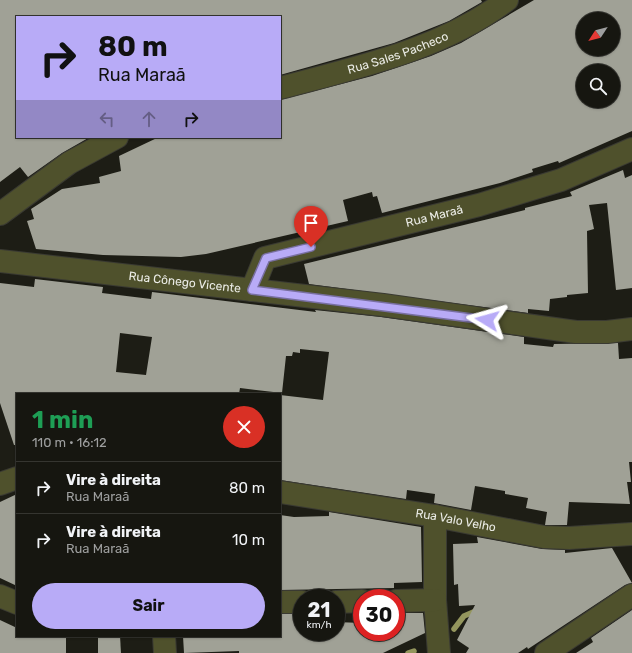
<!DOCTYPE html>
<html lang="pt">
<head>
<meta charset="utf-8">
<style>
  :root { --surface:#161610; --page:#1f1f19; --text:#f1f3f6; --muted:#9e9f9f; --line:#353530; --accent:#b8abf7 }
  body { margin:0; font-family:Rubik,sans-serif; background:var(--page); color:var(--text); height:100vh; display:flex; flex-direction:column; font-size:15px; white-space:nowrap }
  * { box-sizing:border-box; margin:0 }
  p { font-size:13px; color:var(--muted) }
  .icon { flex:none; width:22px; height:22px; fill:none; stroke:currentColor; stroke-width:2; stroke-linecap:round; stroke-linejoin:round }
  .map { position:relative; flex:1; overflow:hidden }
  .side { position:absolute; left:16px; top:393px; width:265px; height:244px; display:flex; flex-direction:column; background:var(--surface); border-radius:0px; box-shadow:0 1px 3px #0004,0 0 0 1px var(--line) }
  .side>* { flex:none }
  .guide { position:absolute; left:16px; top:16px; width:265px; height:122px; border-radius:0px; box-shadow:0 1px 3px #0004,0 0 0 1px var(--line); background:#b8abf7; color:#111; overflow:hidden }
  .needle { width:26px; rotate:234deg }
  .fabs { position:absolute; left:576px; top:12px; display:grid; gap:8px }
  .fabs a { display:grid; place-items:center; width:44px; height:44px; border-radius:50%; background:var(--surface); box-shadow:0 1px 3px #0004,0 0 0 1px var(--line); font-size:20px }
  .speed { position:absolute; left:293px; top:589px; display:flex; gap:8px; font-size:20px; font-weight:700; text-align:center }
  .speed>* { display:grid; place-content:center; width:52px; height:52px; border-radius:50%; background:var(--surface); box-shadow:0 1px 3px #0004,0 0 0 1px var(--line); line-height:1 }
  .speed small { font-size:10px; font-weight:400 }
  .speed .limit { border:6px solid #d22; background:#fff; color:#111 }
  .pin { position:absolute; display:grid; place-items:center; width:34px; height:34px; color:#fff; margin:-41px -17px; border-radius:50% 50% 50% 0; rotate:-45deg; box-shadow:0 0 4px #0007 }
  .pin .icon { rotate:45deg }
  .me { position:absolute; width:44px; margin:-22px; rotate:278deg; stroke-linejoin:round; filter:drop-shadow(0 0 3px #0008) }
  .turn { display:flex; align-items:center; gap:14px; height:84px; padding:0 16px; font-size:18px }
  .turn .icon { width:52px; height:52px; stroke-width:2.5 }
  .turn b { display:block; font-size:28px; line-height:34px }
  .lanes { display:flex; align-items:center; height:38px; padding:0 16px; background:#0003; justify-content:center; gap:20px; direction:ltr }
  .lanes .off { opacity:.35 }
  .round { display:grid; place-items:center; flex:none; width:42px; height:42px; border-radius:21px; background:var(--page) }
  .headline { display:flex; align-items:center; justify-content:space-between; height:68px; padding:0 16px }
  h1 { font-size:24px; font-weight:700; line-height:30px; color:#1e9e55 }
  .cta { display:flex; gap:8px; margin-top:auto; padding:8px 16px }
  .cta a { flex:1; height:46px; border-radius:24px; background:var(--accent); color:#111; font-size:16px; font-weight:700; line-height:46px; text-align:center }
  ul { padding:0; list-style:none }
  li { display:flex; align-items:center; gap:12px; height:52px; padding:0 16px; border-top:1px solid var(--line) }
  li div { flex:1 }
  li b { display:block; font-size:15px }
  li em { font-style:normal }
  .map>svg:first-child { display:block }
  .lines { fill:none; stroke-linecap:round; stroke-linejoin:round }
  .stream { stroke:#94965d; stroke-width:5.5 }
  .building { fill:#a0a196; fill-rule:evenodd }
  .minor-casing { stroke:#3a3a32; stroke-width:24 }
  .minor { stroke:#4f512c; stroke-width:22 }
  .route-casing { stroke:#786fa1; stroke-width:10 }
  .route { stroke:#b8abf7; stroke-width:7 }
  .labels { text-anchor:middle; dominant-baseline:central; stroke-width:4; stroke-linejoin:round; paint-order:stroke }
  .street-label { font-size:12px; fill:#ebece6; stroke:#070705 }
</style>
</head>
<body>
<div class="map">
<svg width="632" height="653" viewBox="0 0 632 653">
  <rect width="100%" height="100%" fill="#1d1d15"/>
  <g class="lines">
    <!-- stream -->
    <g class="stream">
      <polyline points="454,629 464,616 478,610"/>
      <polyline points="408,653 414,651"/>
    </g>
  </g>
  <!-- building -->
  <g class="building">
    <polygon points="0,0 481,0 482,2 449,21 394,43 280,75 280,17 17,17 17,137 90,137 62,153 28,177 20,167 0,182"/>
    <path d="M534 0H632V131L559 163 558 161 532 169 533 172 500 183 382 213 377 196 373 197 372 192 343 200 348 221 206 254 181 257 103 255 36 249 27 221 34 219 31 209 62 189 100 183 99 177 121 171 119 156 159 137H280V100L372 76 431 56 461 43ZM583 19H613V49H583ZM583 71H613V101H583Z"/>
    <polygon points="623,170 625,178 632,175 632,288 616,290 607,203 589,205 594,229 587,231 588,293 567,295 567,297 550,299 549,311 528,309 528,313 309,284 304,264 525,210 525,208 572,196 570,192"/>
    <path d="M35 279 103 287 102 293 151 299 152 292 316 312 315 310 381 317 524 337V344L553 347 554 344 618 343 619 359 632 358V462H629L631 482H627L630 504 569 502 567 525H545L547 512 526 508 528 498 505 494V491L475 486 471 510 434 503 435 494 407 490 406 499 280 480V395L323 400 329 352 300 349V353L293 352 292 356H286L282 393 240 388 239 394H17V445H14L0 403V283L34 287ZM120 333 152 337 146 375 116 372Z"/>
    <polygon points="17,494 17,586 0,578 0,502"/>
    <polygon points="329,512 421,527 422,582 394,583 394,588 280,590 280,515 294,517 329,516"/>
    <polygon points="477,537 542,549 565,550 565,553 612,548 632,583 625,585 528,649 527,647 518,653 466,653 469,648 457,640 475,605 459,606 458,584 454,585 453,544 478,543"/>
    <polygon points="632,610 632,653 576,653 593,642 591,638"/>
    <polygon points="396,613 423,613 425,633 383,653 239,653 239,651 184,653 183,636 280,636 280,614 302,614 302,632 336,632 336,622 362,623 362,632 396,632"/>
    <polygon points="0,620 17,628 17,636 66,637 66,653 0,653"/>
    <polygon points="98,636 120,636 121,653 98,653"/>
  </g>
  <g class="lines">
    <defs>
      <g id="minor">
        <path id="s1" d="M280 88C358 67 441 50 507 0"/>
        <polyline points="0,214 69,163 117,137"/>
        <path id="s2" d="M0 261 383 305 576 332H607L632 329"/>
        <path id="s3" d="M252 290 265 258 479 205 561 180 632 149"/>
        <polyline points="0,484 17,478"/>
        <path id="s4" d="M280 492 435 516 544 537 569 538 632 534"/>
        <polyline points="435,516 435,600 439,653"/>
        <polyline points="0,596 17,603"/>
        <polyline points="396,601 435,600"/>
        <polyline points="280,602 302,602"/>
        <polyline points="336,602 362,601"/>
        <polyline points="164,636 165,653"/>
        <polyline points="546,653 632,595"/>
      </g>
    </defs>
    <!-- minor casing -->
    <use href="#minor" class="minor-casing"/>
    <!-- minor -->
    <use href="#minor" class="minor"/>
  </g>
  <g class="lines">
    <defs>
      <polyline id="route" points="311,247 266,258 252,290 487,320"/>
    </defs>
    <!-- route casing -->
    <use href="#route" class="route-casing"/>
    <!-- route -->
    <use href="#route" class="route"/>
  </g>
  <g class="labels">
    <!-- street labels -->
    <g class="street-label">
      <text stroke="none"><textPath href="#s1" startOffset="123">Rua Sales Pacheco</textPath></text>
      <text stroke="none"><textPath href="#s3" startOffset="209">Rua Maraã</textPath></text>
      <text stroke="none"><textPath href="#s2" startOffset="186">Rua Cônego Vicente</textPath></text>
      <text stroke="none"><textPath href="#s4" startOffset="178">Rua Valo Velho</textPath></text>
    </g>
  </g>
</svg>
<div class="fabs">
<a><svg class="needle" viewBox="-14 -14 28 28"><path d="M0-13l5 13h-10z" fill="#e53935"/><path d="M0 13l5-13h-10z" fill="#9e9f9f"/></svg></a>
<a><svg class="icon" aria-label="search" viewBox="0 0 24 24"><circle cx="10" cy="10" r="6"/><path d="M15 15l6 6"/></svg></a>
</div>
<div class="speed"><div>21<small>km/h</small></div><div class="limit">30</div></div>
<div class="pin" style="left:311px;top:247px;background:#d93025"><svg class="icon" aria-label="arrive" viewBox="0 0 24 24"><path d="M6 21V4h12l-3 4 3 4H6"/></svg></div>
<svg class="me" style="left:487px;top:320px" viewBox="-20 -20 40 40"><path d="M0-17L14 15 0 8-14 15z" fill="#b8abf7" stroke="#fff" stroke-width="4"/></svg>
<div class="guide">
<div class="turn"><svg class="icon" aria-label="right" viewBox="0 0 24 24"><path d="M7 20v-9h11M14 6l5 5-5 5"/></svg><div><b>80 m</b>Rua Maraã</div></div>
<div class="lanes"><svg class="icon off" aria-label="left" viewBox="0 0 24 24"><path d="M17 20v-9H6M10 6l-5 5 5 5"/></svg><svg class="icon off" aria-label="ahead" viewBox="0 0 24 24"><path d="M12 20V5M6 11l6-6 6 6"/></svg><svg class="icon" aria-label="right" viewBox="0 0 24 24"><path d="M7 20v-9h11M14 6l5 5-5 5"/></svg></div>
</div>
<section class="side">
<div class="headline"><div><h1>1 min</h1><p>110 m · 16:12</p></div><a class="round" style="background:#d93025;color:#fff"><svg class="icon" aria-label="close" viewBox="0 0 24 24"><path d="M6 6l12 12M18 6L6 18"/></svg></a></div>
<ul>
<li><svg class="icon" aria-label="right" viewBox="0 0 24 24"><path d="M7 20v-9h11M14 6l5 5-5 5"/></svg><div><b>Vire à direita</b><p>Rua Maraã</p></div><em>80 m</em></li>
<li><svg class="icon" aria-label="right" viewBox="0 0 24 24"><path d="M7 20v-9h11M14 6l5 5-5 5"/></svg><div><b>Vire à direita</b><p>Rua Maraã</p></div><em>10 m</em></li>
</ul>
<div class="cta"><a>Sair</a></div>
</section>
</div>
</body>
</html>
